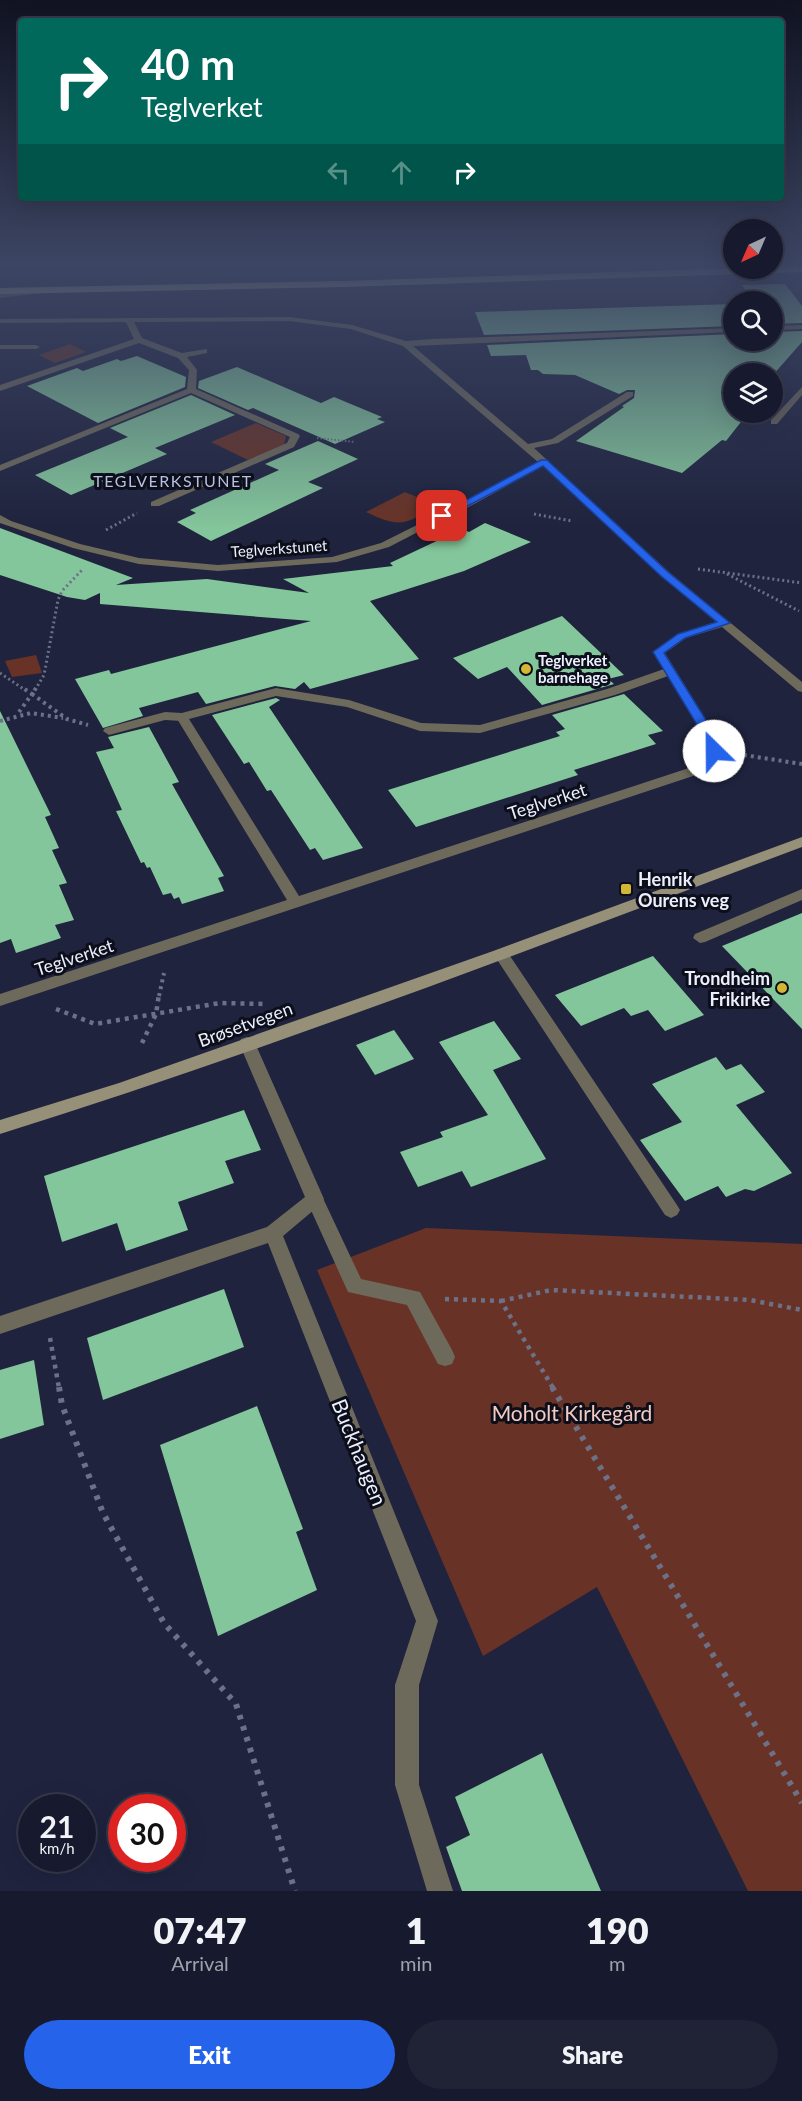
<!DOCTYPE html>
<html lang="en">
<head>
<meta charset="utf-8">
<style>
  :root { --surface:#171a2e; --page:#202336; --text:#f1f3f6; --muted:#9ea1aa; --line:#36384a; --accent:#2563eb }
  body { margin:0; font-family:Lato,sans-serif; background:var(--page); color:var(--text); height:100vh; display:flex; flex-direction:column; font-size:22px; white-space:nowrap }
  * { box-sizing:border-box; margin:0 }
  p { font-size:20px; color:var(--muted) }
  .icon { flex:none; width:33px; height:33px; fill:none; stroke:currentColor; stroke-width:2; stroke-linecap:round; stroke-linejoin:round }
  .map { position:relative; height:1891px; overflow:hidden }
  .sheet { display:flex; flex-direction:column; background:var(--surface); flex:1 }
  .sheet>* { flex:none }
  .banner { position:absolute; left:18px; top:18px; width:766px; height:183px; border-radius:6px; box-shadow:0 6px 24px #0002,0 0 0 2px var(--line); background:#00695c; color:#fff; overflow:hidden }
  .needle { width:39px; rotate:224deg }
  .fabs { position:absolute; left:723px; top:219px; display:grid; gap:12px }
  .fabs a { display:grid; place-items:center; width:60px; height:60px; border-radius:50%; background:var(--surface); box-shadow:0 6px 24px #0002,0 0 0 2px var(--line); font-size:30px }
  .speed { position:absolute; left:18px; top:1794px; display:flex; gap:12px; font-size:30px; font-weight:700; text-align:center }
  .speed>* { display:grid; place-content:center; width:78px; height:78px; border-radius:50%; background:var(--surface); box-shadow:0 6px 24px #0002,0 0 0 2px var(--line); line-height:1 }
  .speed small { font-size:15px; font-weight:400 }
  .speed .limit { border:9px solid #d22; background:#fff; color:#111 }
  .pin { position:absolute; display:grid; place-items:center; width:51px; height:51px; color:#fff; margin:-26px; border-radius:12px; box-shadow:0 3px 9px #0006 }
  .me { position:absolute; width:66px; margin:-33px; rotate:337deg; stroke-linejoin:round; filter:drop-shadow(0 0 4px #0008) }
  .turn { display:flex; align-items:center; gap:21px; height:126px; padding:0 24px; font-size:27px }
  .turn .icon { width:78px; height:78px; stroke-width:2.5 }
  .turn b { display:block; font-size:42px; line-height:51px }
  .lanes { display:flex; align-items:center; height:57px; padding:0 24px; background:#0003; justify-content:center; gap:30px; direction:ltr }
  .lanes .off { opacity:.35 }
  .eta { display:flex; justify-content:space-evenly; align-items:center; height:102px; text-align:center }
  .eta b { font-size:36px; font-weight:800; line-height:42px }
  .button { display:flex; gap:12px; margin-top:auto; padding:12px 24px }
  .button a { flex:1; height:69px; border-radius:36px; background:var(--accent); color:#fff; font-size:24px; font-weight:800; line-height:69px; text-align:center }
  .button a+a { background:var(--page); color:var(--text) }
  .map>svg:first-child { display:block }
  .green { fill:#683326 }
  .building { fill:#84c69b }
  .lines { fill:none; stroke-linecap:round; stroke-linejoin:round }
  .path-far4 { stroke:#6d7187; stroke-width:2; stroke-dasharray:1.5 2; stroke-linecap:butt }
  .path-far3 { stroke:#6d7187; stroke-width:3; stroke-dasharray:2 3; stroke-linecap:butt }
  .path-far2 { stroke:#6d7187; stroke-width:4; stroke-dasharray:3 4; stroke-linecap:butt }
  .path-far1 { stroke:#6d7187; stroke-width:4.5; stroke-dasharray:4 5; stroke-linecap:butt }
  .path { stroke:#6d7187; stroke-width:6; stroke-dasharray:4.5 7; stroke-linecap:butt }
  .lane { fill:#6e6a5b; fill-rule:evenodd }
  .street { fill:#6e6a5b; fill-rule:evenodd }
  .secondary { fill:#969079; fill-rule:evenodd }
  .highway { fill:#d3c9a4; fill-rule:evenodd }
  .route { fill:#2563eb; stroke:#184099; stroke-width:1.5 }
  .poi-dot { fill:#d4b635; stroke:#0c0e1a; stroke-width:2 }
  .labels { text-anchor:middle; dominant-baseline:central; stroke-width:6; stroke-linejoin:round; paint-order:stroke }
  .far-street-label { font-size:15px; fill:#ebeffe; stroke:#0c0e1a }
  .far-poi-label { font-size:15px; font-weight:bold; fill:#ebeffe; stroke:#0c0e1a; text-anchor:start }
  .far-neighbourhood-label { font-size:16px; letter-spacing:1.5px; fill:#b7bfe2; stroke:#0c0e1a }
  .street-label { font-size:18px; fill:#ebeffe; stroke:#0c0e1a }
  .poi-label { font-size:18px; font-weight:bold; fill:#ebeffe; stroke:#0c0e1a; text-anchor:start }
  .near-park-label { font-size:21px; fill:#f4cbc1; stroke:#0c0e1a }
  .near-street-label { font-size:21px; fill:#ebeffe; stroke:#0c0e1a }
</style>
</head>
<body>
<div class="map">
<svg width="802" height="1891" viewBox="0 0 802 1891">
  <rect width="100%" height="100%" fill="#1f233e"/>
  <!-- green -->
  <g class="green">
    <polygon points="70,344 86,352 55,363 39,355"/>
    <polygon points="256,423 286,436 284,445 248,460 211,442"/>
    <path d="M405 492 438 506C404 524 402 529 366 512Z"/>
    <polygon points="36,655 42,673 12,677 5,661"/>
    <polygon points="426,1228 802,1244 802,1891 748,1891 597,1587 483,1656 317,1270"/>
  </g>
  <!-- building -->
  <g class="building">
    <polygon points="785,284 802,306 802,323 772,324 772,302 754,302 742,285"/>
    <polygon points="734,304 734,326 484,335 475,312"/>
    <polygon points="802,331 802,342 772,376 772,374 734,374 734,412 748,413 726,441 722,440 682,473 576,441 624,407 622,406 634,398 635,390 627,390 619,394 575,375 543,374 538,370 531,370 526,355 491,356 487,345 734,334 734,340 772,340 772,332"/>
    <polygon points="137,356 186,377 185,387 98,423 27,386 77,368 83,371 117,359 121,361"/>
    <polygon points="237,367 321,403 334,397 382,417 377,419 385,422 335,444 253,408 248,410 198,388 199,381"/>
    <polygon points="191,395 235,415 155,448 167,454 71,495 35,475 128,437 110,428"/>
    <polygon points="318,441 358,459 308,482 323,488 211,541 177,522 196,513 190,510 279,470 265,464"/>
    <polygon points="485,523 531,542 464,571 370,601 419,659 310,689 304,682 295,689 275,686 206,704 198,692 139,708 143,716 103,728 75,679 109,670 111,674 311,621 100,604 100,593 85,600 67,597 0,575 0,528 133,578 116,585 207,579 309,593 283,579 393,566 390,563 462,529 469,532"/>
    <polygon points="562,616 624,675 608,679 614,684 542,705 507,667 478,679 453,658"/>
    <polygon points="624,694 663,731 648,735 656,744 574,770 578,775 416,827 388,790 560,736 556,732 565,729 552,715"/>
    <polygon points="276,698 280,700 269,707 363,848 323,860 315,848 310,850 271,790 267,791 249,762 244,764 212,715"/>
    <polygon points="0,711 51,815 45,817 59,848 52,850 67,883 59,885 74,920 55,925 61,938 16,953 11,939 0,943"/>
    <polygon points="149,727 179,782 172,784 224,876 218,878 224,891 182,904 179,897 174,899 171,893 163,895 150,867 147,868 144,862 141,863 116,811 122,810 96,752 114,748 108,737"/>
    <polygon points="802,913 802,1029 722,946"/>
    <polygon points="653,956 704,1015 665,1031 648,1010 631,1016 624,1008 581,1026 555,995"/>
    <polygon points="494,1021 521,1059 493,1070 546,1159 471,1187 462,1171 418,1187 400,1152 443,1137 440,1132 488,1115 439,1042"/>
    <polygon points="394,1030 414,1059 375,1075 356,1045"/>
    <polygon points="716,1057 726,1070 741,1064 765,1092 736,1105 792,1173 754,1191 745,1189 726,1197 718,1186 685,1201 640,1140 682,1122 652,1084"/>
    <polygon points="244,1110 261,1150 225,1161 234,1183 178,1202 188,1230 126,1251 117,1223 62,1242 44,1176"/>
    <polygon points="224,1289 244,1347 103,1400 87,1338"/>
    <polygon points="34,1360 44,1425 0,1439 0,1370"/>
    <polygon points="257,1406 303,1529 296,1532 317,1590 218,1636 160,1445"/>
    <polygon points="542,1753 601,1891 462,1891 446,1847 470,1835 455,1797"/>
  </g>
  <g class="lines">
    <!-- path-far4 -->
    <polyline class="path-far4" points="317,438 355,442"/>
    <!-- path-far3 -->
    <g class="path-far3">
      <polyline points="534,514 572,521"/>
      <polyline points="106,530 137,513"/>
      <polyline points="698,569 802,583"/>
      <polyline points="727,574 799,611"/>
      <polyline points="0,673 25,690"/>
      <polyline points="35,690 44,675 58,600 62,591 82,570"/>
    </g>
    <!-- path-far2 -->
    <g class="path-far2">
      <polyline points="36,688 32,694 67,719 88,725"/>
      <polyline points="19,712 32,694 23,688"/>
      <polyline points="0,721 31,713 63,718"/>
      <polyline points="737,754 802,764"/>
      <polyline points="159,996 164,973"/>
    </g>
    <!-- path-far1 -->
    <g class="path-far1">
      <polyline points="56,1009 95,1024 220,1003 264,1004"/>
      <polyline points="142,1043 156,1014 159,994"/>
      <polyline points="445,1299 501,1301 553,1388"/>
      <polyline points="501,1301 551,1290 750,1300 802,1310"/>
      <polyline points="50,1338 59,1388"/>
    </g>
    <!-- path -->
    <g class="path">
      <polyline points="59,1387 62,1405 103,1513 164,1623 236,1704 295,1891"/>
      <polyline points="552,1387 802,1803"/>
    </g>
    <!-- lane -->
    <g class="lane">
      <polygon points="39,289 43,291 42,293 0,298 0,294"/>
      <polygon points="129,318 133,320 142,338 182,353 207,349 207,353 187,357 197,370 196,389 298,434 300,436 294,447 159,506 151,506 151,502 287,443 290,437 191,393 0,471 0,465 187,389 189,370 178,358 139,343 0,391 0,385 134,339 125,320"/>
      <polygon points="0,345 36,345 40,347 36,349 0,349"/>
      <polygon points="457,505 466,507 389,547 337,562 218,571 139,564 73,548 0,523 0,515 11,521 80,544 139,558 218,565 332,557 381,543"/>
      <polygon points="165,712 182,713 188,717 182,721 165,720 109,735 103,731 105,728"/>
      <polygon points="802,889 802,900 705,942 700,943 693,938 695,934"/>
      <polygon points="501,949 506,950 677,1205 680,1210 677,1215 671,1218 665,1215 496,958 493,954 496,950"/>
      <polygon points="315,1191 321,1194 361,1279 420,1292 452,1350 455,1357 452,1364 445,1366 438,1364 407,1305 348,1292 306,1199 309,1194"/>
    </g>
    <!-- street -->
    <g class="street">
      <path d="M289 317 352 325 406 341 433 339 734 328V332L413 346 528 444 552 439 627 392H633V396L558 443 534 448 669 572 802 682V692L798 691 722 627 686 638 665 653 719 741 720 751 702 773 0 1006V994L287 900 176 717 178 714 276 688 349 700 421 723 480 725 607 689 664 669 653 652 655 650 678 634 716 622 661 576 543 466 465 509H457V505L538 462 403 346 351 329 289 321 0 323V319ZM668 676 707 741 708 750 692 767 299 896 189 719 276 696 347 707 420 731 480 733 615 695Z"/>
      <polygon points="802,325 802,329 772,330 772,326"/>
      <polygon points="802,387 802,395 777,424 771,424 771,420"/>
      <polygon points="247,1037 253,1039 255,1043 324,1199 321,1204 283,1236 438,1621 419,1685 419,1785 453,1891 427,1891 395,1785 395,1685 416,1621 268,1243 0,1334 0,1316 267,1227 305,1197 239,1043 241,1039"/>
    </g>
    <!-- secondary -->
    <path class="secondary" d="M802 837V847C536 947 271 1049 0 1134V1120L119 1083 496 950Z"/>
    <!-- highway -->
    <polygon class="highway" points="802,266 802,272 343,287 0,294 0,288 343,281"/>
  </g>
  <!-- sky -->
  <linearGradient id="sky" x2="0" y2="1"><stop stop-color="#111322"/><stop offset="0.5" stop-color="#3c4563"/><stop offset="1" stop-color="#3c4563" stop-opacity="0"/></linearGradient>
  <rect width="802" height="529" fill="url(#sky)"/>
  <!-- route -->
  <polygon class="route" points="541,460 547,460 668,572 730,623 685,638 664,653 719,741 718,754 714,755 708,751 707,741 653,652 678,634 717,622 661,576 543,466 445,518 437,516"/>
  <!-- markers -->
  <g class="poi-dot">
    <circle cx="526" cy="669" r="6"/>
    <rect x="620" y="883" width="12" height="12" rx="3"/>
    <circle cx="782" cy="988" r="6"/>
  </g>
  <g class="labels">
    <!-- far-street labels -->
    <g class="far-street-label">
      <text transform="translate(279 548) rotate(-4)">Teglverkstunet</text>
    </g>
    <!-- far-poi labels -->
    <g class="far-poi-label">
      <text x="538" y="660">Teglverket<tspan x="538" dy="17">barnehage</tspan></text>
    </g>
    <!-- far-neighbourhood labels -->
    <g class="far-neighbourhood-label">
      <text x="173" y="480">TEGLVERKSTUNET</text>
    </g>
    <!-- street labels -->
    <g class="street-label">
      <text transform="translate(547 801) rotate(-18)">Teglverket</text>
      <text transform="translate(74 957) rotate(-18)">Teglverket</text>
      <text transform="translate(245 1024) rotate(-20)">Brøsetvegen</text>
    </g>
    <!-- poi labels -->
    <g class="poi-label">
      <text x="638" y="879">Henrik<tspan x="638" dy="21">Ourens veg</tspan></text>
      <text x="770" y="978" text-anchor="end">Trondheim<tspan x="770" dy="21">Frikirke</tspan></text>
    </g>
    <!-- near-park labels -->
    <g class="near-park-label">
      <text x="572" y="1412">Moholt Kirkegård</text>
    </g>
    <!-- near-street labels -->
    <g class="near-street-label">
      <text transform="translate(360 1452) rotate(68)">Buckhaugen</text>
    </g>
  </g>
</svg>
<div class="fabs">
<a><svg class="needle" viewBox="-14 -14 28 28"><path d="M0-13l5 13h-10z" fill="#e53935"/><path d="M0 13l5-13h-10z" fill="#9ea1aa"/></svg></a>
<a><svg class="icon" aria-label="search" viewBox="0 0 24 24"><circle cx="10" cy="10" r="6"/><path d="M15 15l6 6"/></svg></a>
<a><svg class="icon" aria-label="layers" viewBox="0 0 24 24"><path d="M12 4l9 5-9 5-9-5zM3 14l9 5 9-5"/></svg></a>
</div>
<div class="speed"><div>21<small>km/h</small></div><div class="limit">30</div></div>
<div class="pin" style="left:442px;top:516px;background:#d93025"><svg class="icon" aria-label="arrive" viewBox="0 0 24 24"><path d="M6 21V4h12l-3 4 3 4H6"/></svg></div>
<svg class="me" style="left:714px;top:751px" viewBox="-20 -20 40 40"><circle r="19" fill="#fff"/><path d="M0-13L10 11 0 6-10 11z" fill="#2563eb"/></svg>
<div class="banner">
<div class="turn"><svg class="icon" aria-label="right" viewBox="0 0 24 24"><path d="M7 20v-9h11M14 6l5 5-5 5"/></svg><div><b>40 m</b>Teglverket</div></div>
<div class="lanes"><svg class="icon off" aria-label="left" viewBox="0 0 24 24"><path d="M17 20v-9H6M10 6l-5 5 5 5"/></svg><svg class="icon off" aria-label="ahead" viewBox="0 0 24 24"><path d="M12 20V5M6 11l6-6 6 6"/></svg><svg class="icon" aria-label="right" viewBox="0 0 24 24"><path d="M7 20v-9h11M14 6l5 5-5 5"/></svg></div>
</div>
</div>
<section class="sheet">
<div class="eta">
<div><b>07:47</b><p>Arrival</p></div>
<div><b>1</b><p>min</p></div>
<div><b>190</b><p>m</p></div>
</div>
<div class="button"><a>Exit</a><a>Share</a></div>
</section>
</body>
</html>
